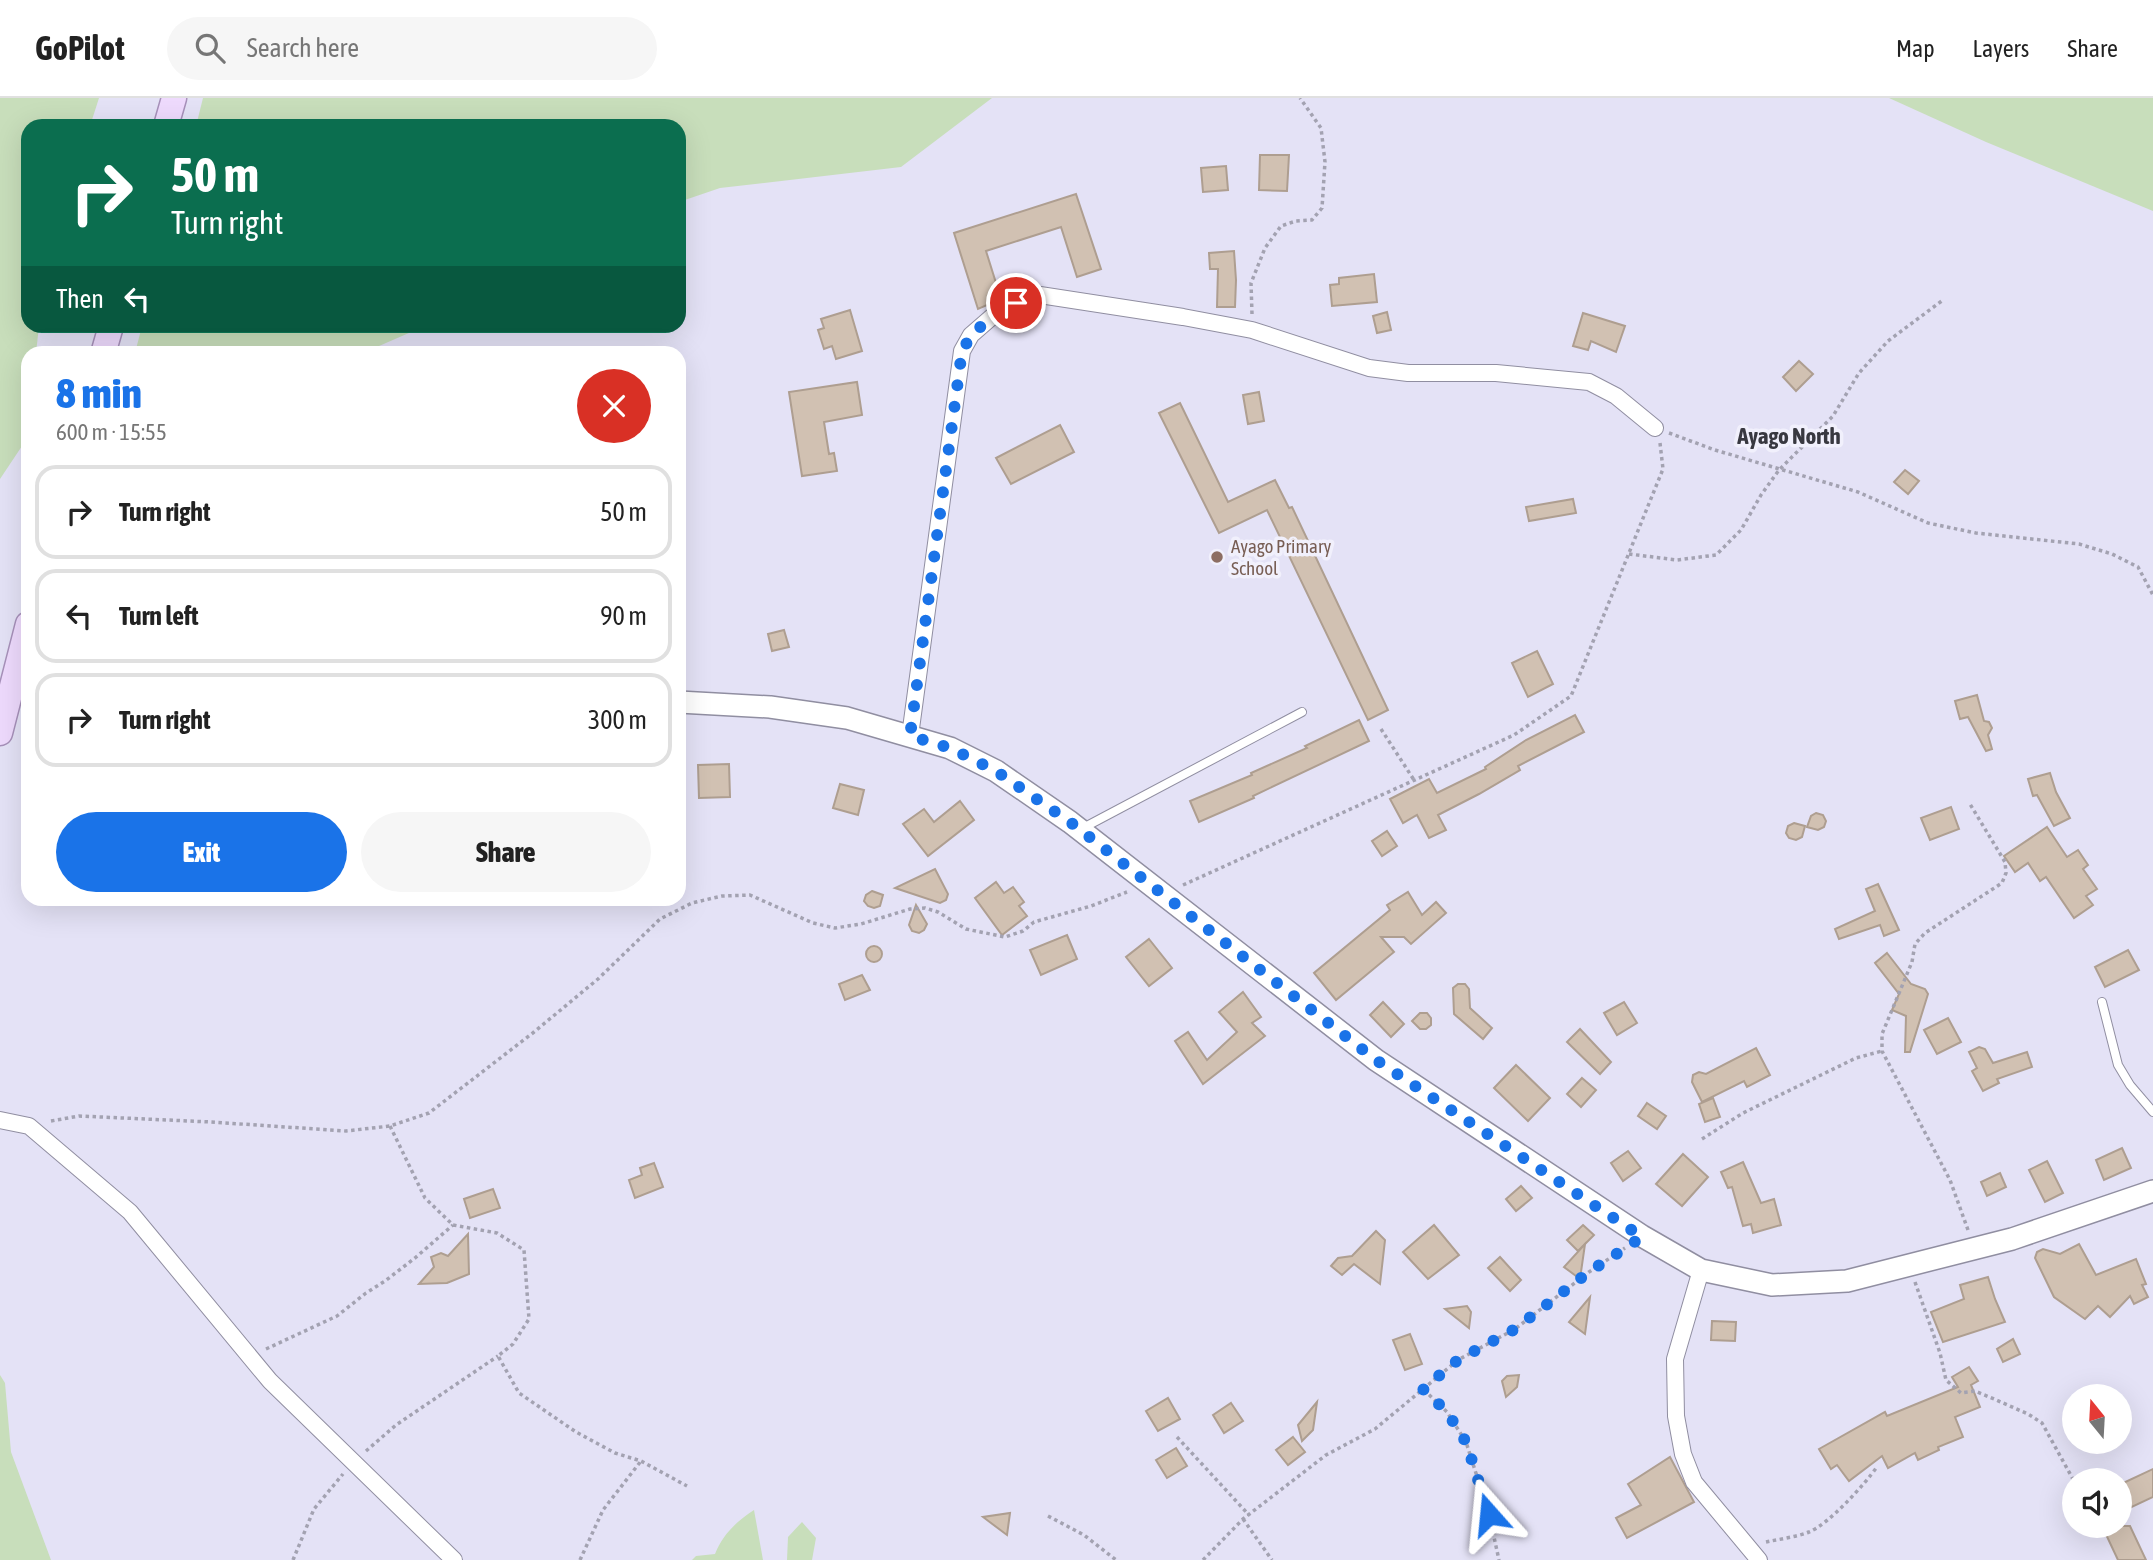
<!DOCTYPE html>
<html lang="en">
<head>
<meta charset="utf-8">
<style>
  :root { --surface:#fff; --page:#f6f6f6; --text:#222; --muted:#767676; --line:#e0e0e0; --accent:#1a73e8 }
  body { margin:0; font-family:"Asap Condensed",sans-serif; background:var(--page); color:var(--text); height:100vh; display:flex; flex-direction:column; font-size:26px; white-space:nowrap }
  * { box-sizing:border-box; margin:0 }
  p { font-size:23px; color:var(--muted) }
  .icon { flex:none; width:38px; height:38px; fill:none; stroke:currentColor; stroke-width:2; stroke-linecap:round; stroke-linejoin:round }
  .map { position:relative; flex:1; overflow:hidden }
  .panel { position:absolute; left:21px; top:248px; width:665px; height:560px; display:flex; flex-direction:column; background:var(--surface); border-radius:21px; box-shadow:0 7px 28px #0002 }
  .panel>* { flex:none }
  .top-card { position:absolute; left:21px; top:21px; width:665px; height:214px; border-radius:21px; box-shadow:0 7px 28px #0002; background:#0b6e4f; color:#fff; overflow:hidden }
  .needle { width:46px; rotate:342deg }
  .buttons { position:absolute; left:2062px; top:1286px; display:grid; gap:14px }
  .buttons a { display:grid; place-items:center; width:70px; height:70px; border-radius:50%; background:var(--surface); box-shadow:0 7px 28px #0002; font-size:35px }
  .pin { position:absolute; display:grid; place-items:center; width:60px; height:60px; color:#fff; margin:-30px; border:4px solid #fff; border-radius:50%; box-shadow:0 2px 7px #0007 }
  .me { position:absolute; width:77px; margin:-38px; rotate:342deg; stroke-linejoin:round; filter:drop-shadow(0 0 5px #0008) }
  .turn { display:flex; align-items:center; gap:24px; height:147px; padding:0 35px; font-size:32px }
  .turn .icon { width:91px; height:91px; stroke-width:2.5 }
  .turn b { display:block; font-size:49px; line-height:60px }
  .then { display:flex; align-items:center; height:66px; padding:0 35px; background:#0003; gap:14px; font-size:26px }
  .round { display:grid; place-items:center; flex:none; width:74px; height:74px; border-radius:37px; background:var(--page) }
  .headline { display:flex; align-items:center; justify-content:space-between; height:119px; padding:0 35px }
  h1 { font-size:42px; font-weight:800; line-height:52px; color:var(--accent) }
  .cta { display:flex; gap:14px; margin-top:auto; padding:14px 35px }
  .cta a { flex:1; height:80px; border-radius:42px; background:var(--accent); color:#fff; font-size:28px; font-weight:800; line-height:80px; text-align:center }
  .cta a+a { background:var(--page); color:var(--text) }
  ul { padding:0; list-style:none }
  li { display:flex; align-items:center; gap:21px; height:94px; margin:0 14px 10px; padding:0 21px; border:4px solid var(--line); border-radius:21px }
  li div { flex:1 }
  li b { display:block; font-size:26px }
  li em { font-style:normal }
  header { display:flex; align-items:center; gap:42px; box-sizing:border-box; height:98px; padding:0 35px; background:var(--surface); border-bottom:2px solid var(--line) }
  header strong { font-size:33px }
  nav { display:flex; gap:38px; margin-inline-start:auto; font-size:24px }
  .search { width:490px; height:63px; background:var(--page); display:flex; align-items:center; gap:18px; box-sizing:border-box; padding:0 24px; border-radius:38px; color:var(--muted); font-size:26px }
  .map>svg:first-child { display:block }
  .green { fill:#c8debb }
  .building { fill:#d1c1b2; stroke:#ae9e90; stroke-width:2 }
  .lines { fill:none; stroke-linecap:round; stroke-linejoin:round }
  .lane-casing { stroke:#908ea1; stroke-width:10 }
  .street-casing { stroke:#908ea1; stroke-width:18 }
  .secondary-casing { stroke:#908ea1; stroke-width:24 }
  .primary-casing { stroke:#a791ba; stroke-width:27 }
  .path { stroke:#a3a2b1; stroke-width:3.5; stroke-dasharray:3.5 3.5; stroke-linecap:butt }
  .lane { stroke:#fff; stroke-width:8 }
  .street { stroke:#fff; stroke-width:16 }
  .secondary { stroke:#fff; stroke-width:21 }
  .primary { stroke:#eedafd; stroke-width:24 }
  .route { stroke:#1a73e8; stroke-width:12; stroke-dasharray:0 21.6 }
  .education-dot { fill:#8d6e63; stroke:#f1f0fc; stroke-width:2.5 }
  .labels { text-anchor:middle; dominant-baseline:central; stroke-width:7; stroke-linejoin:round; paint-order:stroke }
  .education-label { font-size:19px; fill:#785e54; stroke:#f1f0fc; text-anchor:start }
  .quarter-label { font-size:23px; font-weight:bold; fill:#383840; stroke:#f1f0fc }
</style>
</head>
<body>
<header>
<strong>GoPilot</strong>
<div class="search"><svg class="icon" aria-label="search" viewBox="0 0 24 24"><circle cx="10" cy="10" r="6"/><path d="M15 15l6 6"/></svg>Search here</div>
<nav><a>Map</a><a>Layers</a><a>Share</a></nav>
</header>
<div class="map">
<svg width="2153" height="1462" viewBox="0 0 2153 1462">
  <rect width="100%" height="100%" fill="#e4e2f6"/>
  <!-- green -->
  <g class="green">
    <polygon points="0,0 99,0 90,28 28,28 28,228 39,228 36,255 28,256 28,339 0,381"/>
    <polygon points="203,0 992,0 901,69 720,90 679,104 679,28 196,28"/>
    <polygon points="1889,0 2153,0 2153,113 1986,44"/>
    <polygon points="142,228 425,228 363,255 135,255"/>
    <polygon points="0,1277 5,1285 11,1354 51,1462 0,1462"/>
    <path d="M754 1412 763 1462H692L696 1458 715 1456C723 1436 736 1424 754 1412Z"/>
    <polygon points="802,1424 816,1440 812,1462 787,1462 788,1439"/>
  </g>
  <!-- building -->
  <g class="building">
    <polygon points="1260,57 1289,57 1287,93 1259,92"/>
    <polygon points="1226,68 1228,92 1203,94 1201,70"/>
    <polygon points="1076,96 1101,171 1077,179 1061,129 986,153 1001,201 978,211 954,135"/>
    <polygon points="1234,153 1236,182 1235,209 1217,209 1218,171 1210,171 1209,155"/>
    <polygon points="1374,176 1377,204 1332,208 1330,187 1339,186 1339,180"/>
    <polygon points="850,212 862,253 836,261 832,248 824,251 818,232 824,230 821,221"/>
    <polygon points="1387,214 1391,232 1377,235 1373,218"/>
    <polygon points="1583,215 1625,228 1616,254 1591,243 1588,252 1573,248"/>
    <polygon points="1799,263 1813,276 1796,293 1783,279"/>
    <polygon points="857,284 862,317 824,324 829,356 834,355 837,373 802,378 789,294"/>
    <polygon points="1259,294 1264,323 1248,326 1243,297"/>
    <polygon points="1180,305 1228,404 1275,382 1289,410 1292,409 1388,612 1368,622 1267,412 1219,435 1159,315"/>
    <polygon points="1060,327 1074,354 1011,386 996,360"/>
    <polygon points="1905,372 1919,383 1908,396 1894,384"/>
    <polygon points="1573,401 1576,415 1529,423 1526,409"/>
    <polygon points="784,532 789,549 772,553 768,536"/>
    <polygon points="1537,553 1553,586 1528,599 1512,565"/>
    <polygon points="1977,597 1984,623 1989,624 1992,630 1988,637 1992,651 1986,653 1968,619 1960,621 1955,603"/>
    <polygon points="1575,617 1584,634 1518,668 1520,672 1479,696 1438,717 1446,732 1429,740 1417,717 1403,725 1390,701 1429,681 1437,695 1486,671 1485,669 1526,642"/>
    <polygon points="1359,622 1369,643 1253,698 1254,700 1199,724 1190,703 1252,677 1251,675 1307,650 1305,648"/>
    <polygon points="729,666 730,699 699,700 698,667"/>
    <polygon points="2050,675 2056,694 2070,720 2054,728 2037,697 2033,698 2028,681"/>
    <polygon points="840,686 864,692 858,717 833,710"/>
    <polygon points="960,703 974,722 928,758 903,726 924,711 934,724"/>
    <polygon points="1951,709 1959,731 1930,742 1921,720"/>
    <polygon points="1816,715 1823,717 1826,723 1824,729 1818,732 1807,729 1811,718"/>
    <polygon points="1794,725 1805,728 1802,739 1796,742 1789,740 1786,735 1788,728"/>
    <polygon points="2047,729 2067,759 2078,752 2088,767 2083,771 2097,791 2086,798 2093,807 2074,820 2046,779 2040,783 2028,765 2015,774 2004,758"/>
    <polygon points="1387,733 1397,748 1382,758 1372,743"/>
    <polygon points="935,771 948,796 946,802 940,805 895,790"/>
    <polygon points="996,784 1004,795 1013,789 1024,804 1019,808 1027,818 1002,837 975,800"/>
    <polygon points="1878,786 1899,832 1884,838 1880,827 1839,841 1835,831 1875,813 1866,791"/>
    <polygon points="872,793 883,797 880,808 874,810 868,808 864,803 866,797"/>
    <polygon points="1408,794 1422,817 1436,804 1446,815 1411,846 1404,839 1381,839 1394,854 1336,902 1314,875 1390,812 1387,807"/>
    <polygon points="916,807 927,826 924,832 919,835 912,833 909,827"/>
    <polygon points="1067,837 1077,861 1041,877 1030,852"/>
    <polygon points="1149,841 1172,870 1149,888 1126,859"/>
    <circle cx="874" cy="856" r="8"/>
    <polygon points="2128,852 2139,872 2105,889 2095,869"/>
    <polygon points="1887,855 1911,886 1925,891 1928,896 1910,954 1905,954 1906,918 1892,912 1899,896 1875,865"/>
    <polygon points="862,877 870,892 845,902 839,886"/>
    <polygon points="1458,886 1465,886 1469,891 1470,910 1492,930 1483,941 1454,916 1453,890"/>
    <polygon points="1243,894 1261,919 1252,925 1265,938 1203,986 1175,943 1188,934 1207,962 1237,934 1219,914"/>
    <polygon points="1383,904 1404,926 1391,939 1370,917"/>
    <polygon points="1624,904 1637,925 1617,937 1604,915"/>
    <polygon points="1420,915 1427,915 1431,920 1431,927 1426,931 1420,931 1412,923"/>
    <polygon points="1948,920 1961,944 1937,956 1924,932"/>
    <polygon points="1580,931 1611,964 1600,976 1567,944"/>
    <polygon points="1979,949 1985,951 1993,965 2027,954 2032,969 1997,981 1999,985 1983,993 1972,973 1977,970 1969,954"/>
    <polygon points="1756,950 1770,977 1747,989 1744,983 1702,1004 1692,984 1693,977 1699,974 1706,976"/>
    <polygon points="1516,967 1550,1000 1528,1023 1494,990"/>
    <polygon points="1582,980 1596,992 1581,1009 1567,996"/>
    <polygon points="1713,1000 1720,1019 1705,1024 1699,1006"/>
    <polygon points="1647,1005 1666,1018 1657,1031 1638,1018"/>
    <polygon points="2122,1050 2131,1070 2104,1082 2096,1062"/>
    <polygon points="1628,1053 1641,1070 1623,1083 1611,1065"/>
    <polygon points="1683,1056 1708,1079 1682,1108 1656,1086"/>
    <polygon points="2047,1063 2063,1095 2045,1104 2029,1072"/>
    <polygon points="1743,1064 1761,1105 1774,1101 1781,1127 1753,1135 1751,1126 1743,1128 1732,1089 1728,1090 1721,1074"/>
    <polygon points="654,1065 663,1089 635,1100 629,1082 642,1077 640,1070"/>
    <polygon points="2000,1075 2006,1089 1987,1098 1981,1084"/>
    <polygon points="1521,1088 1532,1100 1516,1113 1506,1101"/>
    <polygon points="493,1091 500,1110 470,1120 464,1101"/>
    <polygon points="1434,1127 1459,1157 1428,1181 1403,1154"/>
    <polygon points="1583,1127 1594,1137 1578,1153 1567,1142"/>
    <polygon points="1376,1133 1385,1142 1380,1186 1354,1166 1342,1177 1331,1168 1338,1160 1352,1158"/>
    <polygon points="468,1136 469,1176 447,1185 419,1186 434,1169 431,1159 441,1155 448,1158"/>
    <polygon points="1585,1146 1580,1181 1564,1169"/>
    <polygon points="2079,1146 2096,1177 2136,1161 2146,1186 2142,1187 2148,1199 2134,1206 2130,1198 2110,1219 2098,1208 2085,1221 2054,1199 2035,1160 2037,1154 2043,1151 2060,1156"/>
    <polygon points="1500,1159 1521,1182 1510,1193 1488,1170"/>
    <polygon points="1988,1179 1995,1201 2005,1224 1943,1244 1931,1214 1964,1201 1960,1187"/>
    <polygon points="1590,1199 1585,1236 1569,1224"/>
    <polygon points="1467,1208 1471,1214 1469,1230 1445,1211"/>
    <polygon points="1712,1223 1736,1224 1735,1243 1711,1242"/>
    <polygon points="1410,1236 1422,1266 1405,1272 1393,1242"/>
    <polygon points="2013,1241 2020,1256 2003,1264 1997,1251"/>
    <polygon points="1969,1269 1978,1283 1971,1287 1980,1309 1955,1319 1963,1339 1938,1349 1939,1352 1918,1362 1915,1355 1888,1370 1882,1358 1849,1383 1837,1367 1831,1371 1819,1351 1885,1314 1887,1318 1958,1289 1952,1279"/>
    <polygon points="1519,1277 1517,1289 1506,1299 1502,1283 1507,1278"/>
    <polygon points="1168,1300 1180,1321 1158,1333 1146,1313"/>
    <polygon points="1317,1304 1313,1332 1302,1343 1298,1327"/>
    <polygon points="1231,1305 1243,1323 1224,1335 1213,1317"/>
    <polygon points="1293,1339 1305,1354 1288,1367 1276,1352"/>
    <polygon points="1176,1350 1187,1368 1167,1380 1156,1362"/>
    <polygon points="1670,1359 1694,1404 1627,1440 1616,1420 1641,1407 1628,1386"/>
    <polygon points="2153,1371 2153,1399 2119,1415 2119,1387"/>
    <polygon points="1010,1415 1007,1437 983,1419"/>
    <polygon points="2102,1428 2130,1428 2146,1462 2118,1462"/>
  </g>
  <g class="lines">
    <defs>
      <g id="lane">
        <polyline points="1083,730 1302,614"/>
        <polyline points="2102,904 2118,967 2130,987 2153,1014"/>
      </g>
      <g id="street">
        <polyline points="910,638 962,253 971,237 994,217 1016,205 1040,197 1183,219 1252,232 1369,270 1408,275 1496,275 1589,284 1616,298 1655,330"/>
        <polyline points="0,1022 29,1028 130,1114 270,1283 454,1462"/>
        <polyline points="1701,1172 1675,1261 1676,1318 1683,1356 1694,1384 1759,1462"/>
      </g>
      <polyline id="secondary" points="679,604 770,609 847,620 950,650 996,673 1070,724 1376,962 1642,1138 1701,1172 1772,1187 1847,1183 2012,1141 2153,1093"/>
      <g id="primary">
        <polyline points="166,28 174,0"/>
        <polyline points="103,256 111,228"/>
        <polyline points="0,635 28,526"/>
      </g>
    </defs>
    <!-- lane casing -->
    <use href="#lane" class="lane-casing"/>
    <!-- street casing -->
    <use href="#street" class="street-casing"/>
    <!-- secondary casing -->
    <use href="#secondary" class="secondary-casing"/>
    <!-- primary casing -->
    <use href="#primary" class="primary-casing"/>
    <!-- path -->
    <g class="path">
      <polyline points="1252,216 1251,185 1265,150 1281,128 1296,123 1312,122 1322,110 1325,64 1321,30 1300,0"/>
      <polyline points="1669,335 1715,352 1858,394 1928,425 1976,435 2079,446 2112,456 2138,469 2153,497"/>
      <polyline points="1629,456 1677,462 1716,457 1741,432 1761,397 1779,372 1833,318 1859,275 1888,243 1943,202"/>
      <polyline points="1381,631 1414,682"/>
      <polyline points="1183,787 1514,637 1571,598 1663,371 1660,345"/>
      <polyline points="51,1023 79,1018 211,1024 346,1033 390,1028 429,1015 534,934 598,881 660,821 692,805 722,798 750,797 813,825 835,830 861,826 910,811 925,810 938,814 966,831 1005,839 1023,833 1034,824 1091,808 1127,794"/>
      <polyline points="390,1028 425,1100 453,1127 497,1135 524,1152 529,1221 513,1246 498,1258 519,1295 576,1334 615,1355 641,1363 687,1388"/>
      <polyline points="1702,1041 1743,1015 1856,960 1882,953"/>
      <polyline points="1968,1132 1950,1082 1882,953 1882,936 1912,864 1915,846 1925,835 2002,785 2006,775 2005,764 1970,706"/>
      <polyline points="1915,1184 1940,1255 1946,1282 1961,1295 1975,1293 1994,1301 2028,1316 2042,1325 2074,1383"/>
      <polyline points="266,1251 337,1218 366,1195 385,1183 415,1160 453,1127"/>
      <polyline points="1424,1292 1447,1314 1466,1344 1489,1416 1499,1462"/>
      <polyline points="1177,1339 1249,1417"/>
      <polyline points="366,1353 396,1327 498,1258"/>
      <polyline points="1048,1418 1084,1437 1116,1462"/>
      <polyline points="1243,1421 1272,1462"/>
      <path d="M1766 1444C1780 1441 1796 1439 1809 1434 1829 1426 1864 1387 1877 1369"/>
      <polyline points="293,1462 314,1411 343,1376"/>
      <polyline points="580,1462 603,1412 641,1363"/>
      <polyline points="1203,1462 1243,1421 1326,1357 1375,1331 1458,1262 1515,1231 1589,1174 1625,1150"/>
    </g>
    <!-- lane -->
    <use href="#lane" class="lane"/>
    <!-- street -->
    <use href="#street" class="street"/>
    <!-- secondary -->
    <use href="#secondary" class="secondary"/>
    <!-- primary -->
    <use href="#primary" class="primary"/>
  </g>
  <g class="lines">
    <!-- route -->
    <path class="route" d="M1016 205C992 218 975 229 962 253L910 638 950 650 996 673 1070 724 1376 962 1642 1139 1589 1174 1515 1231 1458 1262 1423 1291 1447 1314 1466 1344 1489 1416"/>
  </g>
  <!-- markers -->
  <circle class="education-dot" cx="1217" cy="459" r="7"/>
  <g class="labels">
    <!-- education labels -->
    <g class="education-label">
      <text x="1231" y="448">Ayago Primary<tspan x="1231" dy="22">School</tspan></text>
    </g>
    <!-- quarter labels -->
    <g class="quarter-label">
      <text x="1789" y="338">Ayago North</text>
    </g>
  </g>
</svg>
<div class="buttons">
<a><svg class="needle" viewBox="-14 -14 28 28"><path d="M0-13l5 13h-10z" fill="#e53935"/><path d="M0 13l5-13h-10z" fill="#767676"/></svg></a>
<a><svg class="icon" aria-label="sound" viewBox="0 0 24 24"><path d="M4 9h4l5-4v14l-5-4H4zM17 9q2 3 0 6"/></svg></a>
</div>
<div class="pin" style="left:1016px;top:205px;background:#d93025"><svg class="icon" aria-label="arrive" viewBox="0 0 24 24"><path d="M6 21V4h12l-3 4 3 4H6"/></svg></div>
<svg class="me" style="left:1489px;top:1416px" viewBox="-20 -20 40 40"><path d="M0-17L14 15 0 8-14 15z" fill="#1a73e8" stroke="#fff" stroke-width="4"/></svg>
<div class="top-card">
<div class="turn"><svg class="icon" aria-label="right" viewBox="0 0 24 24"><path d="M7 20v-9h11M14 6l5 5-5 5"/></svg><div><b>50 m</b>Turn right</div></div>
<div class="then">Then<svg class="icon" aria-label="left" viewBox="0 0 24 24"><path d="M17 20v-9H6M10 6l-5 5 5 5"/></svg></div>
</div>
<section class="panel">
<div class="headline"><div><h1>8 min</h1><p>600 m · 15:55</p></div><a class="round" style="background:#d93025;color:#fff"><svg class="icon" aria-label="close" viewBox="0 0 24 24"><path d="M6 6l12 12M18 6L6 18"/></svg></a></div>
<ul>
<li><svg class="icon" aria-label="right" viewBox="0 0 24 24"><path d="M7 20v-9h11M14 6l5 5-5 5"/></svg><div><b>Turn right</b></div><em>50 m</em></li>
<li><svg class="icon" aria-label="left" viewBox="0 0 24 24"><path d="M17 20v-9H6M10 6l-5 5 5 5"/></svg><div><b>Turn left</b></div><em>90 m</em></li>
<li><svg class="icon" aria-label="right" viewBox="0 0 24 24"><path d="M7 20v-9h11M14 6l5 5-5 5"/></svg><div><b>Turn right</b></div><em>300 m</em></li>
</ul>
<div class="cta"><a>Exit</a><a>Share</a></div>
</section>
</div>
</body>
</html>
